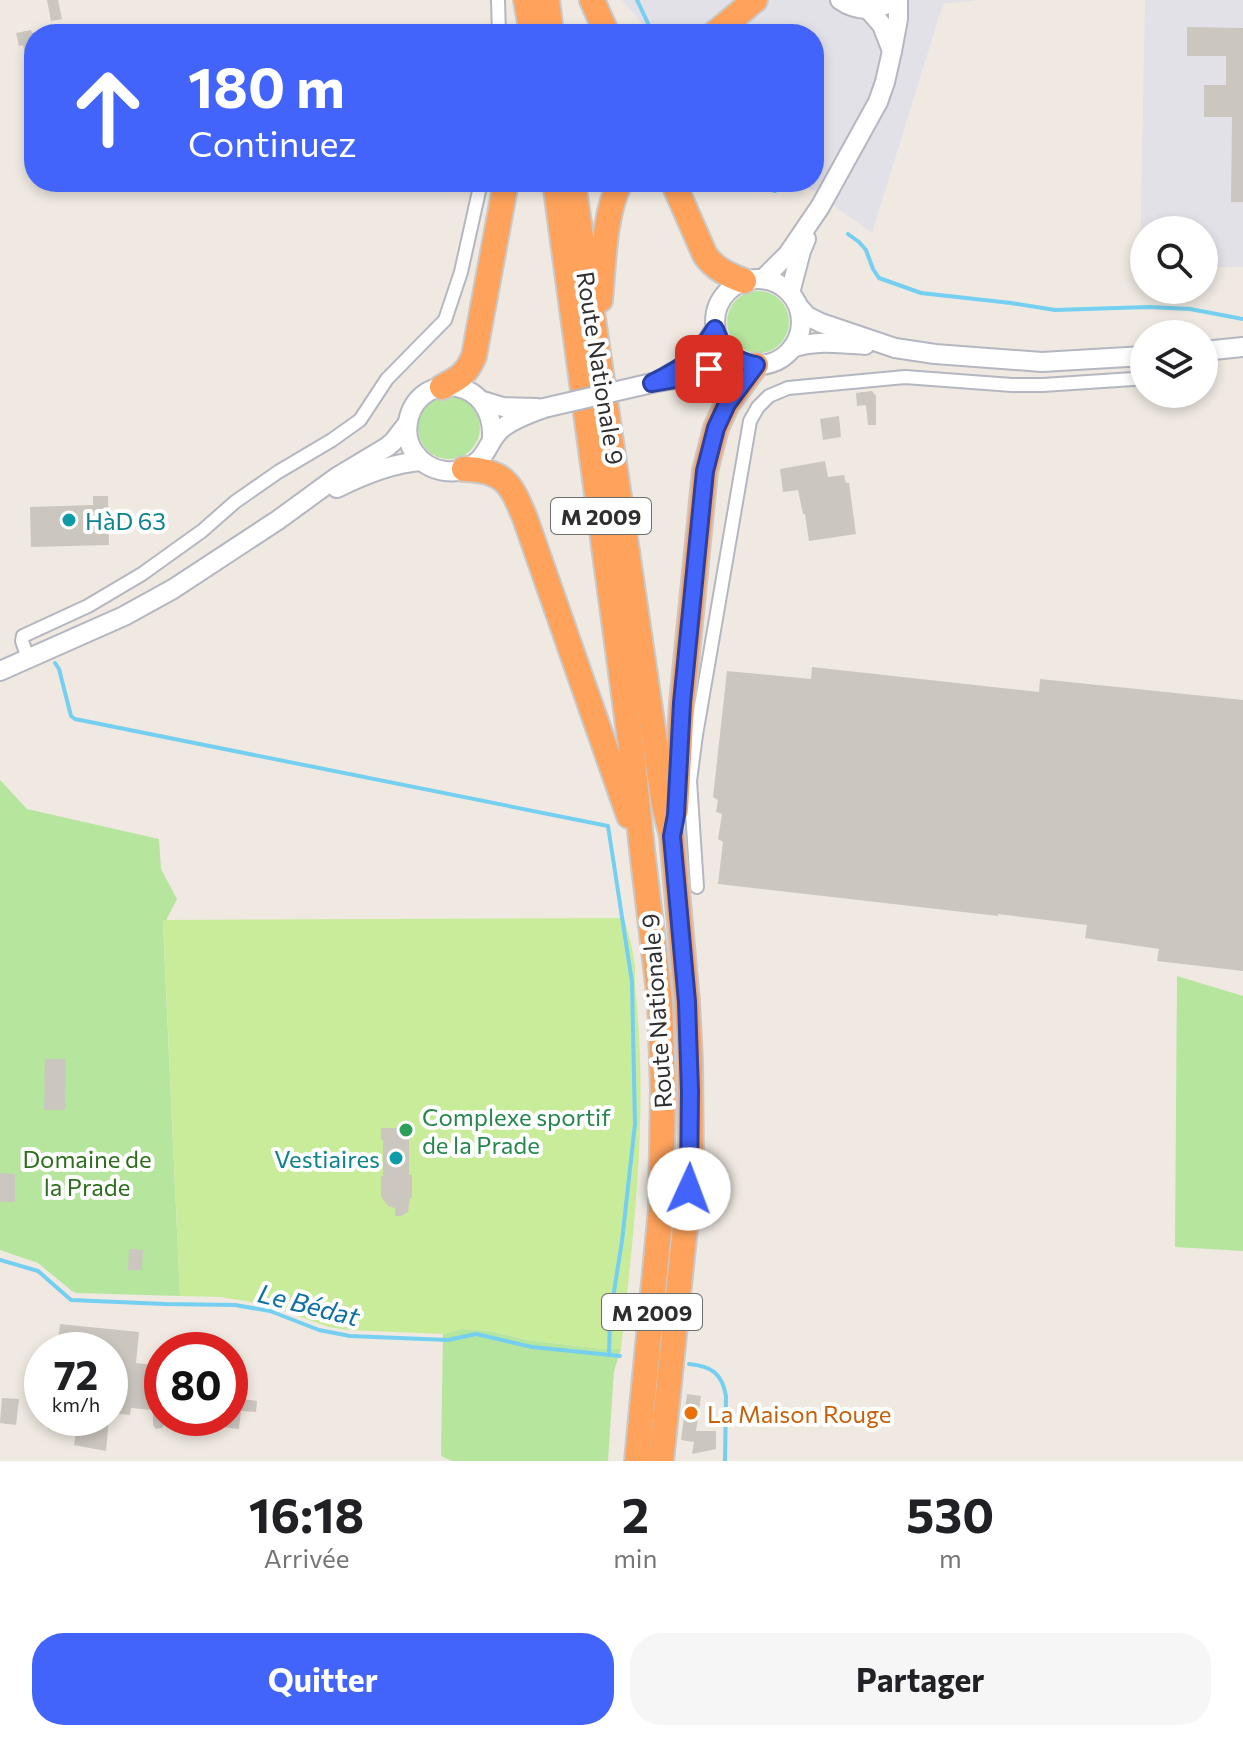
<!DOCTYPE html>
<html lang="fr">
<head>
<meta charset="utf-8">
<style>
  :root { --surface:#fff; --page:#f6f6f6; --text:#202124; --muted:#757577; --accent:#4264fb }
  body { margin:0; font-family:Commissioner,sans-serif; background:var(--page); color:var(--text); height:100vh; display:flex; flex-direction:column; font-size:30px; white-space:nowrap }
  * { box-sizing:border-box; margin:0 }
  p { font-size:26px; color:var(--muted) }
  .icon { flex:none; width:44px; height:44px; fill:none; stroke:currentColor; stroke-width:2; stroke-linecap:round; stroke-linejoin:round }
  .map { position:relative; height:1461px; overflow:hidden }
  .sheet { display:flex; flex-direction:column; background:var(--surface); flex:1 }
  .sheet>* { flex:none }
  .hud { position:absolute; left:24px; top:24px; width:800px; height:168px; border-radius:32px; box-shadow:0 4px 12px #0003; background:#4264fb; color:#fff; overflow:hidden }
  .buttons { position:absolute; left:1130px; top:216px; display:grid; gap:16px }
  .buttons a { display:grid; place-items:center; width:88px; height:88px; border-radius:50%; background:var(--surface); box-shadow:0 4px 12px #0003; font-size:40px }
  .speed { position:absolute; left:24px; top:1332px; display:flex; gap:16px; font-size:40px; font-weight:700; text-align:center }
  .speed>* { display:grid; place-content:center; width:104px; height:104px; border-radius:50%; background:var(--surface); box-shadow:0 4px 12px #0003; line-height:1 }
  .speed small { font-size:20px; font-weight:400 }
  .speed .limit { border:12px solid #d22; background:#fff; color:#111 }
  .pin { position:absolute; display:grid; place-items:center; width:68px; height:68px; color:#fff; margin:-34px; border-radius:16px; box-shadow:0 4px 12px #0006 }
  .me { position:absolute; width:88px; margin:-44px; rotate:2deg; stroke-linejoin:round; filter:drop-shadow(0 0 6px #0008) }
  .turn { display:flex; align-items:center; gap:28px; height:168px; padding:0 32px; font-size:36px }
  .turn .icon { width:104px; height:104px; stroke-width:2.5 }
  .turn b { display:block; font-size:56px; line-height:68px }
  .eta { display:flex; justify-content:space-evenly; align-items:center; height:136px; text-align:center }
  .eta b { font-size:48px; font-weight:700; line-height:56px }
  .primary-button { display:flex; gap:16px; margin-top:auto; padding:16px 32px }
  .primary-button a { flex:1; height:92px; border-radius:32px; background:var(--accent); color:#fff; font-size:32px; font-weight:700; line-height:92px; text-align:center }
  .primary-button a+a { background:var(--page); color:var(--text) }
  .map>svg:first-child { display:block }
  .industrial { fill:#e3e1e8 }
  .green { fill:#b6e59e }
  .pitch { fill:#c9ec9a }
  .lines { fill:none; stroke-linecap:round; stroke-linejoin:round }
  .stream { stroke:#75cff0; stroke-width:4 }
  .building { fill:#cbc7bf }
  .street-casing { stroke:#b4b7c1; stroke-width:16 }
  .secondary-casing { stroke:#b4b7c1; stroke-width:22 }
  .highway-casing { stroke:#c9c9c9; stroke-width:28 }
  .street { stroke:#fff; stroke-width:12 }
  .secondary { stroke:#fff; stroke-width:18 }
  .highway { stroke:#ffa35c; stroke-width:24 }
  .secondary-bridge-casing { stroke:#b4b7c1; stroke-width:22; stroke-linecap:butt }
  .secondary-bridge { stroke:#fff; stroke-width:18 }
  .route-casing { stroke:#2b41a3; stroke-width:20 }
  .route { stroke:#4264fb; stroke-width:14 }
  .culture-dot { fill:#0f9aa8; stroke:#fff; stroke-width:3 }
  .leisure-dot { fill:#2e9e5b; stroke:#fff; stroke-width:3 }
  .food-dot { fill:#e8710a; stroke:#fff; stroke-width:3 }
  .labels { text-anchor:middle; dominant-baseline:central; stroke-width:8; stroke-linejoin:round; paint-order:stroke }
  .shield { fill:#fff; stroke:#6d6d6d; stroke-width:2 }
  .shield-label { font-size:22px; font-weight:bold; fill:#2e2e2e }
  .street-label { font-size:24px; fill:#2e2e2e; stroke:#fff }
  .culture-label { font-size:24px; fill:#0d838f; stroke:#fff; text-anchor:start }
  .leisure-label { font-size:24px; fill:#27864d; stroke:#fff; text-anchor:start }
  .park-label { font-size:24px; fill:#2c6e1b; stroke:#fff }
  .food-label { font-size:24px; fill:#c56008; stroke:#fff; text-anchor:start }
  .water-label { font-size:26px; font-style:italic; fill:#0d6fa3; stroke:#fff }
</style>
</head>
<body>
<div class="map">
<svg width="1243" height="1461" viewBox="0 0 1243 1461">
  <rect width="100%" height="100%" fill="#efe9e1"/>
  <!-- industrial -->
  <g class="industrial">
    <polygon points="622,0 977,0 943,4 872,233 801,182 814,182 814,34 651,34"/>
    <polygon points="1145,0 1243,0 1243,267 1204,267 1204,230 1144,230 1144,266 1140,266"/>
  </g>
  <!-- green -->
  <g class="green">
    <circle cx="758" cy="322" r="31"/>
    <circle cx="449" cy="428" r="31"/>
    <polygon points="0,780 27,809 159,839 161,869 177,899 163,926 180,1296 77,1293 72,1291 38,1263 0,1250"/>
    <polygon points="1177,976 1243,996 1243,1251 1175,1247"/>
    <polygon points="461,1329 491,1331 527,1340 603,1349 621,1349 614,1371 608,1461 452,1461 441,1456 443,1334"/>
  </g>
  <!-- pitch -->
  <path class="pitch" d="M624 918C628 932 632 946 634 959 636 971 634 984 636 996 648 1114 634 1232 621 1349H603L527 1340 491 1331 461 1329 443 1334 347 1330 329 1327 264 1304 220 1297 180 1296 163 920Z"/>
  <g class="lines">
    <!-- stream -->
    <g class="stream">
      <polyline points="637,0 653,34"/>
      <polyline points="749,182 775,191"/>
      <polyline points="848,234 859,242 866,250 873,269 879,278 921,293 1011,303 1055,310 1148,307 1190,309 1243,319"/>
      <polyline points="55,663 59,669 71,716 75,719 608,826 632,982 635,1124 622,1241 610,1317 609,1355"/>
      <polyline points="0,1260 38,1271 71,1300 165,1304 235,1305 270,1311 319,1330 350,1336 448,1340 476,1334 532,1347 620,1356"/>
      <path d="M689 1364C711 1366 722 1373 726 1396L725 1461"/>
    </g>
  </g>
  <!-- building -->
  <g class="building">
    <polygon points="47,0 58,0 62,19 51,21"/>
    <polygon points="1187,27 1243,28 1243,202 1231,202 1232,117 1204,117 1204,85 1226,85 1226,56 1187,56"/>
    <polygon points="31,30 32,33 34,32 34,71 30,72 23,45 19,46 16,33"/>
    <polygon points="872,391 876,396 876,425 868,425 866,405 857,406 856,393"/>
    <polygon points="839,416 841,437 823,440 820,419"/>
    <polygon points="825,461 828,477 844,475 846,483 849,483 856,534 809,541 805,514 803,514 798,490 783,492 780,469"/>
    <polygon points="93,496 108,496 109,545 31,547 30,507 93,505"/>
    <polygon points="812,667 1039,692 1040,679 1243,700 1243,971 1157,961 1159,949 1085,938 1087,925 998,914 998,916 718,884 723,842 718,839 722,814 716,812 718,800 713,797 727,671 811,679"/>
    <polygon points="45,1059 66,1059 65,1110 44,1110"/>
    <polygon points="381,1128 412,1128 412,1139 409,1139 409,1175 412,1175 412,1198 410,1198 408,1212 401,1216 395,1216 395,1208 388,1206 381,1196 381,1176 383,1176 383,1140 381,1140"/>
    <polygon points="0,1173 15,1174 15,1202 0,1202"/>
    <polygon points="129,1249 143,1250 142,1270 128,1270"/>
    <polygon points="60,1324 139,1332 136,1363 162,1366 162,1418 170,1418 162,1428 156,1429 153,1425 153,1410 131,1408 130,1415 110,1413 110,1350 57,1350"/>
    <polygon points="230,1388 244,1389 243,1399 257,1401 256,1412 241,1411 239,1429 206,1425 207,1418 230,1418"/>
    <polygon points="687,1394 701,1396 696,1431 716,1431 716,1449 692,1454 694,1442 681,1440"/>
    <polygon points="2,1398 19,1399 16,1425 0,1423"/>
    <polygon points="50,1418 109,1418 106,1451 74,1445 76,1432 48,1429"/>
  </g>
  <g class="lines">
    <defs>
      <g id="street">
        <polyline points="498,0 499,34"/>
        <polyline points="28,658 22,641 23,636 88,606 142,574 202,531 235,502 278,472 332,440 360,420 387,379 445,320 461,272 481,182"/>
        <polyline points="697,887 690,781 696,735 750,421 758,407 769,396 788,388 905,377 1012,385 1043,385 1133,379 1144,374"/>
      </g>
      <g id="secondary">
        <path d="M840 0C857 12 877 12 894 0"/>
        <polyline points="868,9 882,25 892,51"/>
        <circle cx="758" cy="322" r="43"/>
        <polyline points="763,279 788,254 820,207 878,102 885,82 892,51 898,19 898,0"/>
        <polyline points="790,293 801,251 806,239"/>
        <polyline points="799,307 807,316 821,323 895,348 935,354 1042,362 1144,356"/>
        <path d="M792 348C816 340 839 343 865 345"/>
        <polyline points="1204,351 1243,347"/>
        <path d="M670 374C691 364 703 349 715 329"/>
        <polyline points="652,383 681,378 725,362 738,360"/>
        <polyline points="483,401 503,407 537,408"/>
        <path d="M492 438C495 378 423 369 409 417 406 429 407 442 414 452 429 474 460 478 479 460 490 449 491 435 505 426 516 418 531 413 544 408"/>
        <path d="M337 488C363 475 392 463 421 461"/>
        <polyline points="0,671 124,616 173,589 278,520 337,477 387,447 393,442 407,424"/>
      </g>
      <g id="highway">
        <polyline points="526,0 532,34"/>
        <polyline points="547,0 551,34"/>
        <polyline points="592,0 607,34"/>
        <polyline points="714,34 755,0"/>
        <polyline points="555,182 634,769 642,850 660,1001 663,1089 661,1209 637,1461"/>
        <polyline points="573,182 664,805 672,836 687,1002 690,1061 691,1169 661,1461"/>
        <path d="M673 182 705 255C715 269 728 275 744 281"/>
        <path d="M600 300C604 260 603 219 620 182"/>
        <path d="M442 387C459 378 466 375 474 356L506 182"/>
        <path d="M464 469C505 470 511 484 525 518L629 816"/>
        <polyline points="676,810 682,703 705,471 716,428 727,404 756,365"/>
      </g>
    </defs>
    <!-- street casing -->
    <use href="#street" class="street-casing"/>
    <!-- secondary casing -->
    <use href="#secondary" class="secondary-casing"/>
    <!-- highway casing -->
    <use href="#highway" class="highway-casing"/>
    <!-- street -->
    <use href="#street" class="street"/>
    <!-- secondary -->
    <use href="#secondary" class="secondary"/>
    <!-- highway -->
    <use href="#highway" class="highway"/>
    <defs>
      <polyline id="secondary-bridge" points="544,408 652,383"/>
    </defs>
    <!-- secondary-bridge casing -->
    <use href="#secondary-bridge" class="secondary-bridge-casing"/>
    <!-- secondary-bridge -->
    <use href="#secondary-bridge" class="secondary-bridge"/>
  </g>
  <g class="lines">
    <defs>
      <path id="route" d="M689 1189 690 1091 687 1002 672 836 676 815 682 703 705 471 716 428 727 404 756 365C734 361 722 350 715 329 696 360 684 367 652 383L681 378 709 369"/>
    </defs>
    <!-- route casing -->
    <use href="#route" class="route-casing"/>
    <!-- route -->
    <use href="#route" class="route"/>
  </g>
  <!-- markers -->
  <g class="culture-dot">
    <circle cx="69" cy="520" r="8"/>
    <circle cx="396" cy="1158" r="8"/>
  </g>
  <circle class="leisure-dot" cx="406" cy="1130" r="8"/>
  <circle class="food-dot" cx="691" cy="1413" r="8"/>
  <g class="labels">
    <!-- shield labels -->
    <g class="shield">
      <rect x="551" y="498" width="100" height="36" rx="6"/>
      <rect x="602" y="1294" width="100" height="36" rx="6"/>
    </g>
    <g class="shield-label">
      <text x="601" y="516">M 2009</text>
      <text x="652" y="1312">M 2009</text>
    </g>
    <!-- street labels -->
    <g class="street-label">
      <text transform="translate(601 368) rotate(81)">Route Nationale 9</text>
      <text transform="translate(656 1011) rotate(-94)">Route Nationale 9</text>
    </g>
    <!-- culture labels -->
    <g class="culture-label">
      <text x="85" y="520">HàD 63</text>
      <text x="380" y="1158" text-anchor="end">Vestiaires</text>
    </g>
    <!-- leisure labels -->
    <g class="leisure-label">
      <text x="422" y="1116">Complexe sportif<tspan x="422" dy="28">de la Prade</tspan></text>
    </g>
    <!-- park labels -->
    <g class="park-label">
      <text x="87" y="1158">Domaine de<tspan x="87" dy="28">la Prade</tspan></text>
    </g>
    <!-- food labels -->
    <g class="food-label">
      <text x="707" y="1413">La Maison Rouge</text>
    </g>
    <!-- water labels -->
    <g class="water-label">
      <text transform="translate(309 1304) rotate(14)">Le Bédat</text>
    </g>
  </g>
</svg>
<div class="buttons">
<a><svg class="icon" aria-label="search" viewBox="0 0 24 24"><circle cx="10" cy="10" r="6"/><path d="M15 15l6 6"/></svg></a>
<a><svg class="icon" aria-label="layers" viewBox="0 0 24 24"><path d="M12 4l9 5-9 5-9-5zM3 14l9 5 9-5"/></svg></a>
</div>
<div class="speed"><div>72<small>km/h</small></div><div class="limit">80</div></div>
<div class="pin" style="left:709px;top:369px;background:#d93025"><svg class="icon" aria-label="arrive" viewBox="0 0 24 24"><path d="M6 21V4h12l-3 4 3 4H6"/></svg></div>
<svg class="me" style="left:689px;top:1189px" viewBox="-20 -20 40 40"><circle r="19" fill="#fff"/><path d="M0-13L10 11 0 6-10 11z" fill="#4264fb"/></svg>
<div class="hud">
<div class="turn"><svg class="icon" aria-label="ahead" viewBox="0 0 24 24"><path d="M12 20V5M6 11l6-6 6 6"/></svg><div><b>180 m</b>Continuez</div></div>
</div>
</div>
<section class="sheet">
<div class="eta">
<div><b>16:18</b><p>Arrivée</p></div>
<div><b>2</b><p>min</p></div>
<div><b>530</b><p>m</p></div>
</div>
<div class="primary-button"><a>Quitter</a><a>Partager</a></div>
</section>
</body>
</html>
